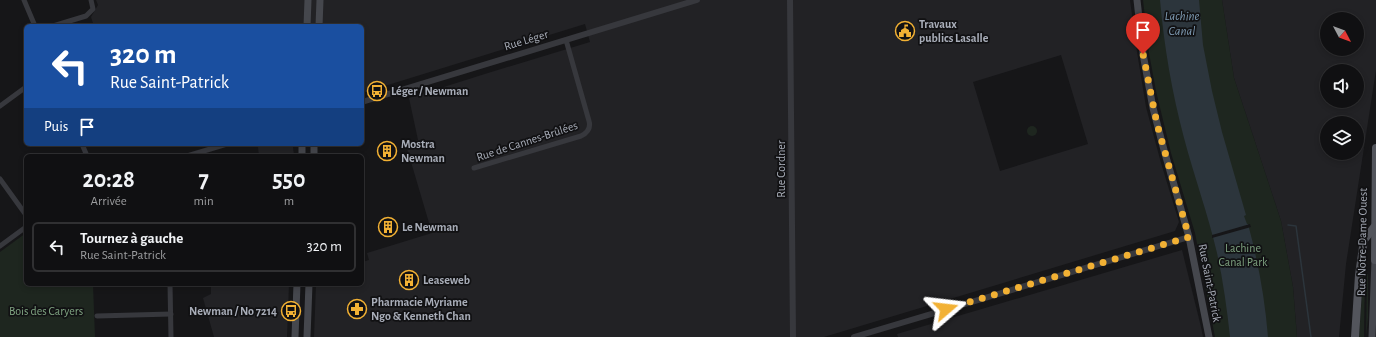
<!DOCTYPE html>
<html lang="fr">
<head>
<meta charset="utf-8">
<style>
  :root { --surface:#101012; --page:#19191b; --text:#f1f3f6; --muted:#9c9d9f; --line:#303032 }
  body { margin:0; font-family:"Alegreya Sans",sans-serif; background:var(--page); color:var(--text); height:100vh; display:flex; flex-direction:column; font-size:15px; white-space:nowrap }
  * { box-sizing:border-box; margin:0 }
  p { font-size:13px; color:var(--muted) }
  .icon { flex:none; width:22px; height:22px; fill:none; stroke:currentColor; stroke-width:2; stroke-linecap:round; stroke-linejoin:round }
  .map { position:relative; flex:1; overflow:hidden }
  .side { position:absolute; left:24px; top:154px; width:340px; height:132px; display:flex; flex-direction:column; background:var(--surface); border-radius:6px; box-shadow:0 2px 6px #0003,0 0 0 1px var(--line) }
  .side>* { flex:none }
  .guide { position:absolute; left:24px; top:24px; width:340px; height:122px; border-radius:6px; box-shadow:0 2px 6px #0003,0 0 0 1px var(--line); background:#1a4fa0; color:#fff; overflow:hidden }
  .needle { width:26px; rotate:131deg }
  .controls { position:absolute; left:1320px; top:12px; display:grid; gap:8px }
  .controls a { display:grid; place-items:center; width:44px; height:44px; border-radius:50%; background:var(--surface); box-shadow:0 2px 6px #0003,0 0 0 1px var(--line); font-size:20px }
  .pin { position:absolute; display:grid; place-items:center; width:34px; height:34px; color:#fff; margin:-41px -17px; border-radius:50% 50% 50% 0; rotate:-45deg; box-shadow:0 0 4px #0007 }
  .pin .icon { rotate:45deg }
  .me { position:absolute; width:44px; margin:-22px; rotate:73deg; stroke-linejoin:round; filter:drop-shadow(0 0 3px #0008) }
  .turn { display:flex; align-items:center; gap:14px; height:84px; padding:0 20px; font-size:18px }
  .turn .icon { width:52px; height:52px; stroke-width:2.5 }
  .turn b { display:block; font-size:28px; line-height:34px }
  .then { display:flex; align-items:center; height:38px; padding:0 20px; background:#0003; gap:8px; font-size:15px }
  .eta { display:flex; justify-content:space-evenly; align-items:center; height:68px; text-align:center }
  .eta b { font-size:24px; font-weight:700; line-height:28px }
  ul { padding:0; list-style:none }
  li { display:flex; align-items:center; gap:12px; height:50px; margin:0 8px 6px; padding:0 12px; border:2px solid var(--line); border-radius:6px }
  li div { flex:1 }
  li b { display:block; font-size:15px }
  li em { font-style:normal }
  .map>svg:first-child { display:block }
  .built { fill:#222225; fill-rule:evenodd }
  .green { fill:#1e261f }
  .water { fill:#2c353c }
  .pier { fill:#161618 }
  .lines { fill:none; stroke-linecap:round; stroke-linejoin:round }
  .stream { stroke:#2c353c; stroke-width:1.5 }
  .minor { stroke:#37383d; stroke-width:5 }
  .tertiary { stroke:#37383d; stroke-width:6 }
  .secondary { stroke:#45474d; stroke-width:7 }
  .primary { stroke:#53555c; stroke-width:8 }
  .route { stroke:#f2b134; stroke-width:7; stroke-dasharray:0 12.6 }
  .labels { text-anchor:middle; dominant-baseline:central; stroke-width:3.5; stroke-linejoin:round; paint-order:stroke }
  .poi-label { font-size:12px; font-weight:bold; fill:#a8adb8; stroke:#111113; text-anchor:start }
  .street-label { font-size:12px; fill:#a8adb8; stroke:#111113 }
  .park-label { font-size:12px; fill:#7fa381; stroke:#111113 }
  .water-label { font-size:13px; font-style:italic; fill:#7f9bb3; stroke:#111113 }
</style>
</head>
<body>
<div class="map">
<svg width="1376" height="337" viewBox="0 0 1376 337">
  <rect width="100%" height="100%" fill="#161618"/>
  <!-- built -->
  <g class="built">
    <path d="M96 0H1130L1137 52 1146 107 1161 163 1179 222 1175 231 824 337H314L316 284H362V262L369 260 367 253 432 233 406 145 418 140 409 98 488 73 590 42 585 24 362 93V26H94L91 17 98 5ZM1061 55 1088 144 1000 171 973 82Z"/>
    <path d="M1222 0H1376V70L1346 264 1339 337H1297L1293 287 1281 221 1234 78ZM1327 19H1357V49H1327ZM1327 71H1357V101H1327ZM1327 123H1357V153H1327Z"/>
    <polygon points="266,144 289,144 293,147 294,156 259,156 258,147"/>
    <polygon points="1182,250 1201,327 1203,337 898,337 897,334"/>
    <polygon points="211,284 289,284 287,337 214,337 203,298 211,294"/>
  </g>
  <!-- green -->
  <g class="green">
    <polygon points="1143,0 1222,0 1234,78 1281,221 1293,287 1297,337 1215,337 1195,233 1171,153 1156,91 1149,53"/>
    <circle cx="1032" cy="131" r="5"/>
    <polygon points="26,233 26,284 93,284 95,337 0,337 0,252"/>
    <polygon points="1364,263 1365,263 1364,337 1359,337"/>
    <polygon points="1367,274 1368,274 1368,318 1366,337"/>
  </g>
  <!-- water -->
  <path class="water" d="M1160 0H1199L1203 45 1212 91 1222 132 1246 215 1244 216 1247 224H1248C1258 261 1265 299 1268 337H1230C1227 309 1223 280 1217 253 1208 214 1194 176 1184 138 1172 93 1164 46 1160 0Z"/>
  <!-- pier -->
  <polygon class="pier" points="1250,224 1251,227 1212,238 1212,235"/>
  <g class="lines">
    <!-- stream -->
    <polyline class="stream" points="1288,225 1296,226 1311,337"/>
    <!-- minor -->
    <g class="minor">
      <polyline points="24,0 35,26"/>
      <polyline points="53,26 86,16 93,9 91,0"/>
      <polyline points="0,106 26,87"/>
      <polyline points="82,144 87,156"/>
      <polyline points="187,156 227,144"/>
      <path d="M474 168 581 136C587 133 591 128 589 121L566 40"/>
      <polyline points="0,179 26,215"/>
      <polyline points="0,246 26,227"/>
      <polyline points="170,284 171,337"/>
      <polyline points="97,316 171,314"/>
    </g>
    <!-- tertiary -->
    <g class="tertiary">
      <polyline points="790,0 793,337"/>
      <polyline points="362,102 697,0"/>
      <polyline points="854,337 1189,237"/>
    </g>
    <!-- secondary -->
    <g class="secondary">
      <polyline points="1137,0 1143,54 1153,108 1164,150 1189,237 1209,337"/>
      <polyline points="307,26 308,0"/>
      <polyline points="319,26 320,0"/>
      <polyline points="302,156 302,144"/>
      <polyline points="314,156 314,144"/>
      <polyline points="295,337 297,284"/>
      <polyline points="307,337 309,284"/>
      <polyline points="1372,337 1375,260"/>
    </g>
    <!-- primary -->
    <g class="primary">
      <polyline points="1376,148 1375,260 1376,260"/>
      <polyline points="1355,337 1359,275 1364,240 1375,226"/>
    </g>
  </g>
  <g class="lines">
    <!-- route -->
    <polyline class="route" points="946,309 1189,237 1157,124 1143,54"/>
  </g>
  <!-- icons -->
  <defs>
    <symbol id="civic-ring" viewBox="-11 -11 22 22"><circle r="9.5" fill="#111113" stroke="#f2b134" stroke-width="1.5"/><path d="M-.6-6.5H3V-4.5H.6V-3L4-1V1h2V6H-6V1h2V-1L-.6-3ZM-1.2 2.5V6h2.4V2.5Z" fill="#f2b134"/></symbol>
    <symbol id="bus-ring" viewBox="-11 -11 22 22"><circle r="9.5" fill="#111113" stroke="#f2b134" stroke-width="1.5"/><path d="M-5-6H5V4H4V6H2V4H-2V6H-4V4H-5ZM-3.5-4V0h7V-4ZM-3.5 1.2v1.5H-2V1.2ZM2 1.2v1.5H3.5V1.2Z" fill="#f2b134"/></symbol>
    <symbol id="building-ring" viewBox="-11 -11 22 22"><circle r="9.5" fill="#111113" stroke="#f2b134" stroke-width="1.5"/><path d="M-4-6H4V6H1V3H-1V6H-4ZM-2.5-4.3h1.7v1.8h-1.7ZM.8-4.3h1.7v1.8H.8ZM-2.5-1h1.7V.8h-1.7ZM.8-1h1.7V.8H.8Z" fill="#f2b134"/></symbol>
    <symbol id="pharmacy-ring" viewBox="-11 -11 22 22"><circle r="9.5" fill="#111113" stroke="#f2b134" stroke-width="1.5"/><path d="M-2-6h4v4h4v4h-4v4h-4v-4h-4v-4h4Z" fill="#f2b134"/></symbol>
  </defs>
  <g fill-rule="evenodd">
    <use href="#civic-ring" x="894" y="20" width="22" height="22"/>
    <use href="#bus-ring" x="366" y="80" width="22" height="22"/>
    <use href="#building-ring" x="376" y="140" width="22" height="22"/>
    <use href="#building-ring" x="377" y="216" width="22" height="22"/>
    <use href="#building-ring" x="398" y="269" width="22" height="22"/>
    <use href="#pharmacy-ring" x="346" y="298" width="22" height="22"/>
    <use href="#bus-ring" x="280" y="300" width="22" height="22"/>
  </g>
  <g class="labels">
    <!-- poi labels -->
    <g class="poi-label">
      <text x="919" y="24">Travaux<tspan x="919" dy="14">publics Lasalle</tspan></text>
      <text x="391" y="91">Léger / Newman</text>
      <text x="401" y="144">Mostra<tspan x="401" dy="14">Newman</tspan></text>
      <text x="402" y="227">Le Newman</text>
      <text x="423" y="280">Leaseweb</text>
      <text x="371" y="302">Pharmacie Myriame<tspan x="371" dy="14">Ngo &amp; Kenneth Chan</tspan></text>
      <text x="277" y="311" text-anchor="end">Newman / No 7214</text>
    </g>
    <!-- street labels -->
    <g class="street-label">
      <text transform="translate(526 40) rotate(-17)">Rue Léger</text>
      <text transform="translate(527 141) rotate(-18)">Rue de Cannes-Brûlées</text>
      <text transform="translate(781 169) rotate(-90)">Rue Cordner</text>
      <text transform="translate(1362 242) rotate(-89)">Rue Notre-Dame Ouest</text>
      <text transform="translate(1210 283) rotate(79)">Rue Saint-Patrick</text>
    </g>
    <!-- park labels -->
    <g class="park-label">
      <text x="1243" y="248">Lachine<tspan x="1243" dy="14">Canal Park</tspan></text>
      <text x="46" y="311">Bois des Caryers</text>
    </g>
    <!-- water labels -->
    <g class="water-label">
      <text x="1182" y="16">Lachine<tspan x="1182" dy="15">Canal</tspan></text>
    </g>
  </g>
</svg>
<div class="controls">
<a><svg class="needle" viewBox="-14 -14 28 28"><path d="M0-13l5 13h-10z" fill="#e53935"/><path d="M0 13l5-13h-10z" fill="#9c9d9f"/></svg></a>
<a><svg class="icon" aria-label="sound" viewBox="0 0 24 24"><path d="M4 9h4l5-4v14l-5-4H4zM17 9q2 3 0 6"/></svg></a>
<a><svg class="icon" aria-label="layers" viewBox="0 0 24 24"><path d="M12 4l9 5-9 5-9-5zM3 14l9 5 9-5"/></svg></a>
</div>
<div class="pin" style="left:1143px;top:54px;background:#d93025"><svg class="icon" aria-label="arrive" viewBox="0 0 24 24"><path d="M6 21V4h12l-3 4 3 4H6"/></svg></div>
<svg class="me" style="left:946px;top:309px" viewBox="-20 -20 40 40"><path d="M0-17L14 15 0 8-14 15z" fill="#f2b134" stroke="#fff" stroke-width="4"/></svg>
<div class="guide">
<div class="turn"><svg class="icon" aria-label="left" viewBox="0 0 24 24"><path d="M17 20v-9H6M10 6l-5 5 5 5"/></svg><div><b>320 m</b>Rue Saint-Patrick</div></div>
<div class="then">Puis<svg class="icon" aria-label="arrive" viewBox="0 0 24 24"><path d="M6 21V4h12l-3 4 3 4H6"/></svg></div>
</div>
<section class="side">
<div class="eta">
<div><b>20:28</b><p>Arrivée</p></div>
<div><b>7</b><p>min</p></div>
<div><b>550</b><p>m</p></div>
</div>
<ul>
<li><svg class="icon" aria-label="left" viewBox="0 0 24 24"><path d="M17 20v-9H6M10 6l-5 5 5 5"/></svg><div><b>Tournez à gauche</b><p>Rue Saint-Patrick</p></div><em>320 m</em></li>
</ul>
</section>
</div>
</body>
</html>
